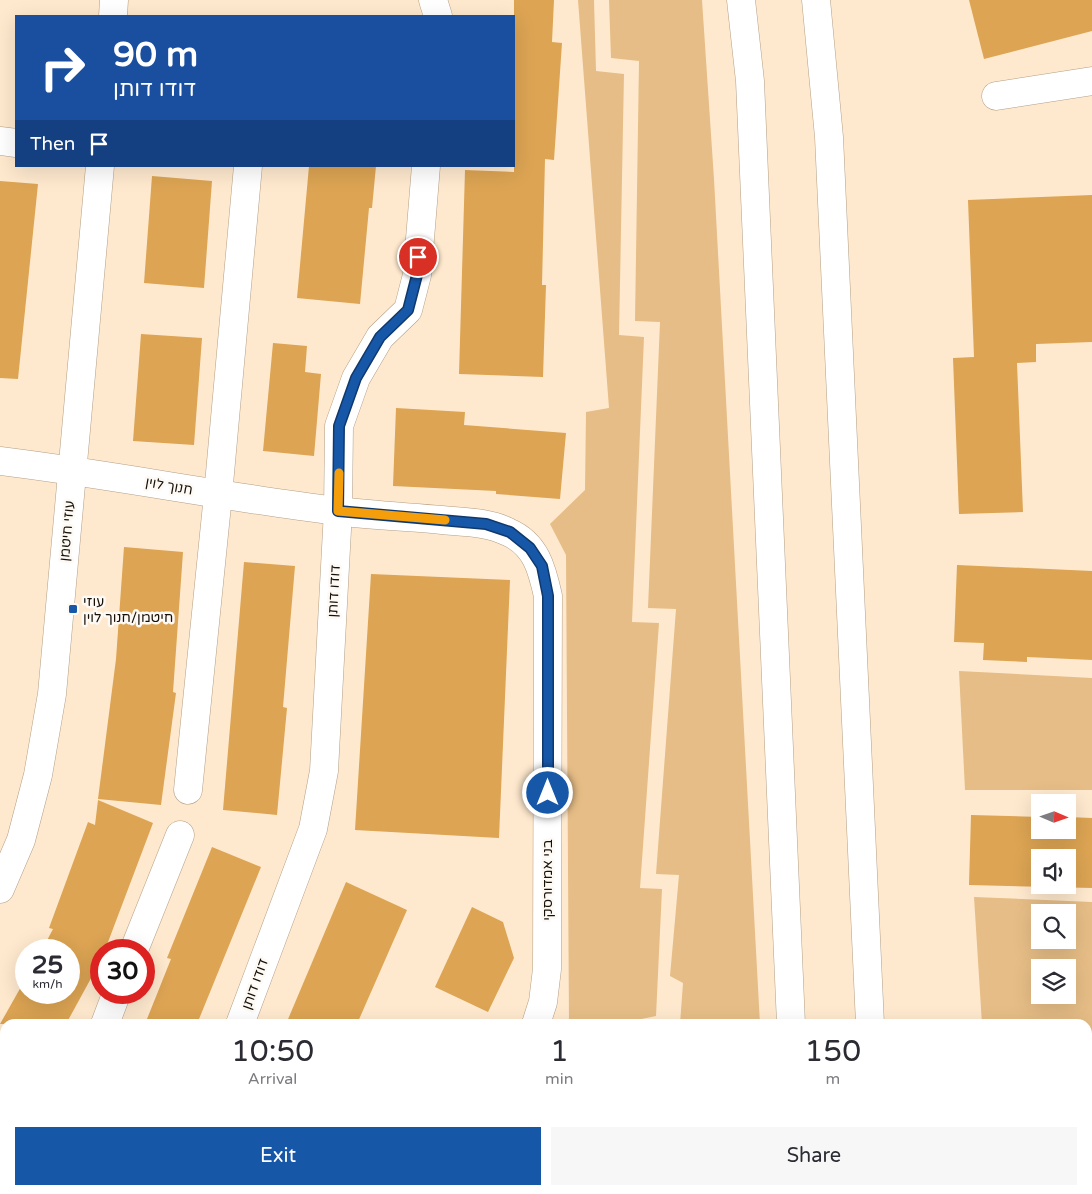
<!DOCTYPE html>
<html lang="en">
<head>
<meta charset="utf-8">
<style>
  :root { --surface:#fff; --page:#f7f7f7; --text:#2b2b33; --muted:#7c7c81; --accent:#1757a8 }
  body { margin:0; font-family:"Varela Round",Heebo,sans-serif; background:var(--page); color:var(--text); height:100vh; display:flex; flex-direction:column; font-size:19px; white-space:nowrap }
  * { box-sizing:border-box; margin:0 }
  p { font-size:16px; color:var(--muted) }
  .icon { flex:none; width:28px; height:28px; fill:none; stroke:currentColor; stroke-width:2; stroke-linecap:round; stroke-linejoin:round }
  .map { position:relative; flex:1; overflow:hidden }
  .panel { position:absolute; left:0px; top:1019px; width:1092px; height:176px; display:flex; flex-direction:column; background:var(--surface); border-radius:15px 15px 0 0; box-shadow:0 5px 20px #0002 }
  .panel>* { flex:none }
  .guide { position:absolute; left:15px; top:15px; width:500px; height:152px; border-radius:0px; box-shadow:0 5px 20px #0002; background:#1a4fa0; color:#fff; overflow:hidden }
  .needle { width:32px; rotate:92deg }
  .fabs { position:absolute; left:1031px; top:794px; display:grid; gap:10px }
  .fabs a { display:grid; place-items:center; width:45px; height:45px; border-radius:0px; background:var(--surface); box-shadow:0 5px 20px #0002; font-size:25px }
  .speed { position:absolute; left:15px; top:939px; display:flex; gap:10px; font-size:25px; font-weight:700; text-align:center }
  .speed>* { display:grid; place-content:center; width:65px; height:65px; border-radius:50%; background:var(--surface); box-shadow:0 5px 20px #0002; line-height:1 }
  .speed small { font-size:12px; font-weight:400 }
  .speed .limit { border:8px solid #d22; background:#fff; color:#111 }
  .pin { position:absolute; display:grid; place-items:center; width:42px; height:42px; color:#fff; margin:-21px; border:2px solid #fff; border-radius:50%; box-shadow:0 1px 5px #0007 }
  .me { position:absolute; width:55px; margin:-28px; rotate:0deg; stroke-linejoin:round; filter:drop-shadow(0 0 4px #0008) }
  .turn { display:flex; align-items:center; gap:18px; height:105px; padding:0 15px; font-size:22px }
  .turn .icon { width:65px; height:65px; stroke-width:2.5 }
  .turn b { display:block; font-size:35px; line-height:42px }
  .then { display:flex; align-items:center; height:48px; padding:0 15px; background:#0003; gap:10px; font-size:19px }
  .eta { display:flex; justify-content:space-evenly; align-items:center; height:85px; text-align:center }
  .eta b { font-size:30px; font-weight:600; line-height:35px }
  .button { display:flex; gap:10px; margin-top:auto; padding:10px 15px }
  .button a { flex:1; height:58px; border-radius:0px; background:var(--accent); color:#fff; font-size:20px; font-weight:600; line-height:58px; text-align:center }
  .button a+a { background:var(--page); color:var(--text) }
  .map>svg:first-child { display:block }
  .green { fill:#e6bd86; fill-rule:evenodd }
  .building { fill:#dca453; fill-rule:evenodd }
  .lines { fill:none; stroke-linecap:round; stroke-linejoin:round }
  .minor-casing { stroke:#b39f86; stroke-width:29 }
  .highway-casing { stroke:#b39f86; stroke-width:29 }
  .minor { stroke:#fff; stroke-width:28 }
  .highway { stroke:#fff; stroke-width:28 }
  .route-casing { stroke:#0f396d; stroke-width:12 }
  .route { stroke:#1757a8; stroke-width:9 }
  .slow { stroke:#f59e0b; stroke-width:9 }
  .poi-dot { fill:#1757a8; stroke:#fdf9f4; stroke-width:2 }
  .labels { text-anchor:middle; dominant-baseline:central; stroke-width:5; stroke-linejoin:round; paint-order:stroke }
  .street-label { font-size:14px; fill:#171007; stroke:#fdf9f4 }
  .poi-label { font-size:14px; fill:#171007; stroke:#fdf9f4; text-anchor:start }
</style>
</head>
<body>
<div class="map">
<svg width="1092" height="1194" viewBox="0 0 1092 1194">
  <rect width="100%" height="100%" fill="#fee9ce"/>
  <!-- green -->
  <g class="green">
    <polygon points="578,0 594,0 596,71 624,74 619,335 644,337 632,622 659,623 640,888 662,889 656,1016 622,1023 569,1024 566,555 550,524 585,490 586,412 609,408"/>
    <polygon points="609,0 702,0 714,179 760,1024 680,1024 683,983 670,976 679,875 656,874 676,609 648,608 660,322 635,321 639,61 611,58"/>
    <polygon points="959,671 1092,678 1092,790 965,790"/>
    <path d="M974 897 1092 902V1041H1088V1024H982ZM1068 912V940H1040V912ZM1040 968H1068V995H1040Z"/>
    <polygon points="696,1190 769,1190 770,1194 695,1194"/>
  </g>
  <!-- building -->
  <g class="building">
    <polygon points="514,0 554,0 552,42 562,43 554,160 545,159 542,285 546,285 543,377 459,374 465,170 514,172"/>
    <polygon points="969,0 1092,0 1092,31 984,59"/>
    <polygon points="309,166 376,166 372,208 369,208 360,304 297,298"/>
    <polygon points="152,176 212,181 204,288 144,283"/>
    <polygon points="0,181 38,184 18,379 0,378"/>
    <polygon points="1092,195 1092,342 1036,344 1036,362 1017,363 1023,512 959,514 953,358 974,357 968,200"/>
    <polygon points="141,334 202,338 194,445 133,441"/>
    <polygon points="273,343 307,346 305,372 321,374 314,456 263,451"/>
    <polygon points="396,408 465,412 464,425 566,433 560,499 496,494 496,491 393,486"/>
    <polygon points="124,547 183,552 173,692 176,693 161,805 98,799 116,659"/>
    <polygon points="244,562 295,566 283,707 287,708 277,815 223,810"/>
    <polygon points="957,565 1092,571 1092,660 1027,657 1027,662 983,660 984,643 954,642"/>
    <polygon points="371,574 510,580 499,838 355,830"/>
    <polygon points="98,800 153,823 105,950 101,950 101,960 66,1024 0,1024 26,978 26,992 69,992 69,950 42,950 53,929 49,928 88,822 95,825"/>
    <path d="M971 815 1040 817V830H1068V817L1092 818V888L969 885ZM1040 858H1068V885H1040Z"/>
    <polygon points="212,847 261,867 197,1024 145,1024 171,959 167,958"/>
    <polygon points="346,882 407,910 357,1024 286,1024"/>
    <polygon points="472,907 503,922 514,958 488,1012 435,987"/>
  </g>
  <g class="lines">
    <defs>
      <g id="minor">
        <polyline points="433,0 438,16"/>
        <polyline points="113,16 114,0"/>
        <polyline points="996,96 1092,81"/>
        <polyline points="0,141 16,143"/>
        <path d="M0 461C113 475 224 497 336 511 371 515 407 517 442 520 464 522 488 522 508 532 536 544 542 569 548 596L547 969 543 1002 536 1024"/>
        <polyline points="188,790 218,495 248,166"/>
        <polyline points="0,889 21,840 38,775 52,694 100,166"/>
        <polyline points="134,950 180,835"/>
        <polyline points="105,1024 117,992"/>
        <polyline points="240,1024 313,829 324,771 338,511 339,426 356,378 380,337 408,310 417,275 426,166"/>
        <polyline points="0,1100 5,1103"/>
        <polyline points="173,1190 181,1194"/>
        <polyline points="11,1194 13,1190"/>
        <polyline points="381,1194 385,1190"/>
      </g>
      <g id="highway">
        <polyline points="741,0 750,81 791,1024"/>
        <polyline points="816,0 829,137 870,1024"/>
        <polyline points="799,1190 799,1194"/>
        <polyline points="878,1190 878,1194"/>
      </g>
    </defs>
    <!-- minor casing -->
    <use href="#minor" class="minor-casing"/>
    <!-- highway casing -->
    <use href="#highway" class="highway-casing"/>
    <!-- minor -->
    <use href="#minor" class="minor"/>
    <!-- highway -->
    <use href="#highway" class="highway"/>
  </g>
  <g class="lines">
    <defs>
      <polyline id="route" points="418,257 417,275 408,310 380,337 356,378 339,426 338,511 486,524 510,532 530,548 542,566 548,596 548,793"/>
    </defs>
    <!-- route casing -->
    <use href="#route" class="route-casing"/>
    <!-- route -->
    <use href="#route" class="route"/>
    <!-- slow -->
    <polyline class="slow" points="339,473 338,511 445,520"/>
  </g>
  <!-- markers -->
  <rect class="poi-dot" x="68" y="604" width="10" height="10" rx="2.5"/>
  <g class="labels">
    <!-- street labels -->
    <g class="street-label">
      <text transform="translate(169 486) rotate(10)">חנוך לוין</text>
      <text transform="translate(67 531) rotate(-85)">עוזי חיטמן</text>
      <text transform="translate(334 591) rotate(-87)">דודו דותן</text>
      <text transform="translate(547 880) rotate(-90)">בני אמדורסקי</text>
      <text transform="translate(255 984) rotate(-70)">דודו דותן</text>
    </g>
    <!-- poi labels -->
    <g class="poi-label">
      <text x="83" y="601">עוזי<tspan x="83" dy="16">חיטמן/חנוך לוין</tspan></text>
    </g>
  </g>
</svg>
<div class="fabs">
<a><svg class="needle" viewBox="-14 -14 28 28"><path d="M0-13l5 13h-10z" fill="#e53935"/><path d="M0 13l5-13h-10z" fill="#7c7c81"/></svg></a>
<a><svg class="icon" aria-label="sound" viewBox="0 0 24 24"><path d="M4 9h4l5-4v14l-5-4H4zM17 9q2 3 0 6"/></svg></a>
<a><svg class="icon" aria-label="search" viewBox="0 0 24 24"><circle cx="10" cy="10" r="6"/><path d="M15 15l6 6"/></svg></a>
<a><svg class="icon" aria-label="layers" viewBox="0 0 24 24"><path d="M12 4l9 5-9 5-9-5zM3 14l9 5 9-5"/></svg></a>
</div>
<div class="speed"><div>25<small>km/h</small></div><div class="limit">30</div></div>
<div class="pin" style="left:418px;top:257px;background:#d93025"><svg class="icon" aria-label="arrive" viewBox="0 0 24 24"><path d="M6 21V4h12l-3 4 3 4H6"/></svg></div>
<svg class="me" style="left:548px;top:793px" viewBox="-20 -20 40 40"><circle r="17" fill="#1757a8" stroke="#fff" stroke-width="3"/><path d="M0-11L8 9 0 5-8 9z" fill="#fff"/></svg>
<div class="guide">
<div class="turn"><svg class="icon" aria-label="right" viewBox="0 0 24 24"><path d="M7 20v-9h11M14 6l5 5-5 5"/></svg><div><b>90 m</b>דודו דותן</div></div>
<div class="then">Then<svg class="icon" aria-label="arrive" viewBox="0 0 24 24"><path d="M6 21V4h12l-3 4 3 4H6"/></svg></div>
</div>
<section class="panel">
<div class="eta">
<div><b>10:50</b><p>Arrival</p></div>
<div><b>1</b><p>min</p></div>
<div><b>150</b><p>m</p></div>
</div>
<div class="button"><a>Exit</a><a>Share</a></div>
</section>
</div>
</body>
</html>
